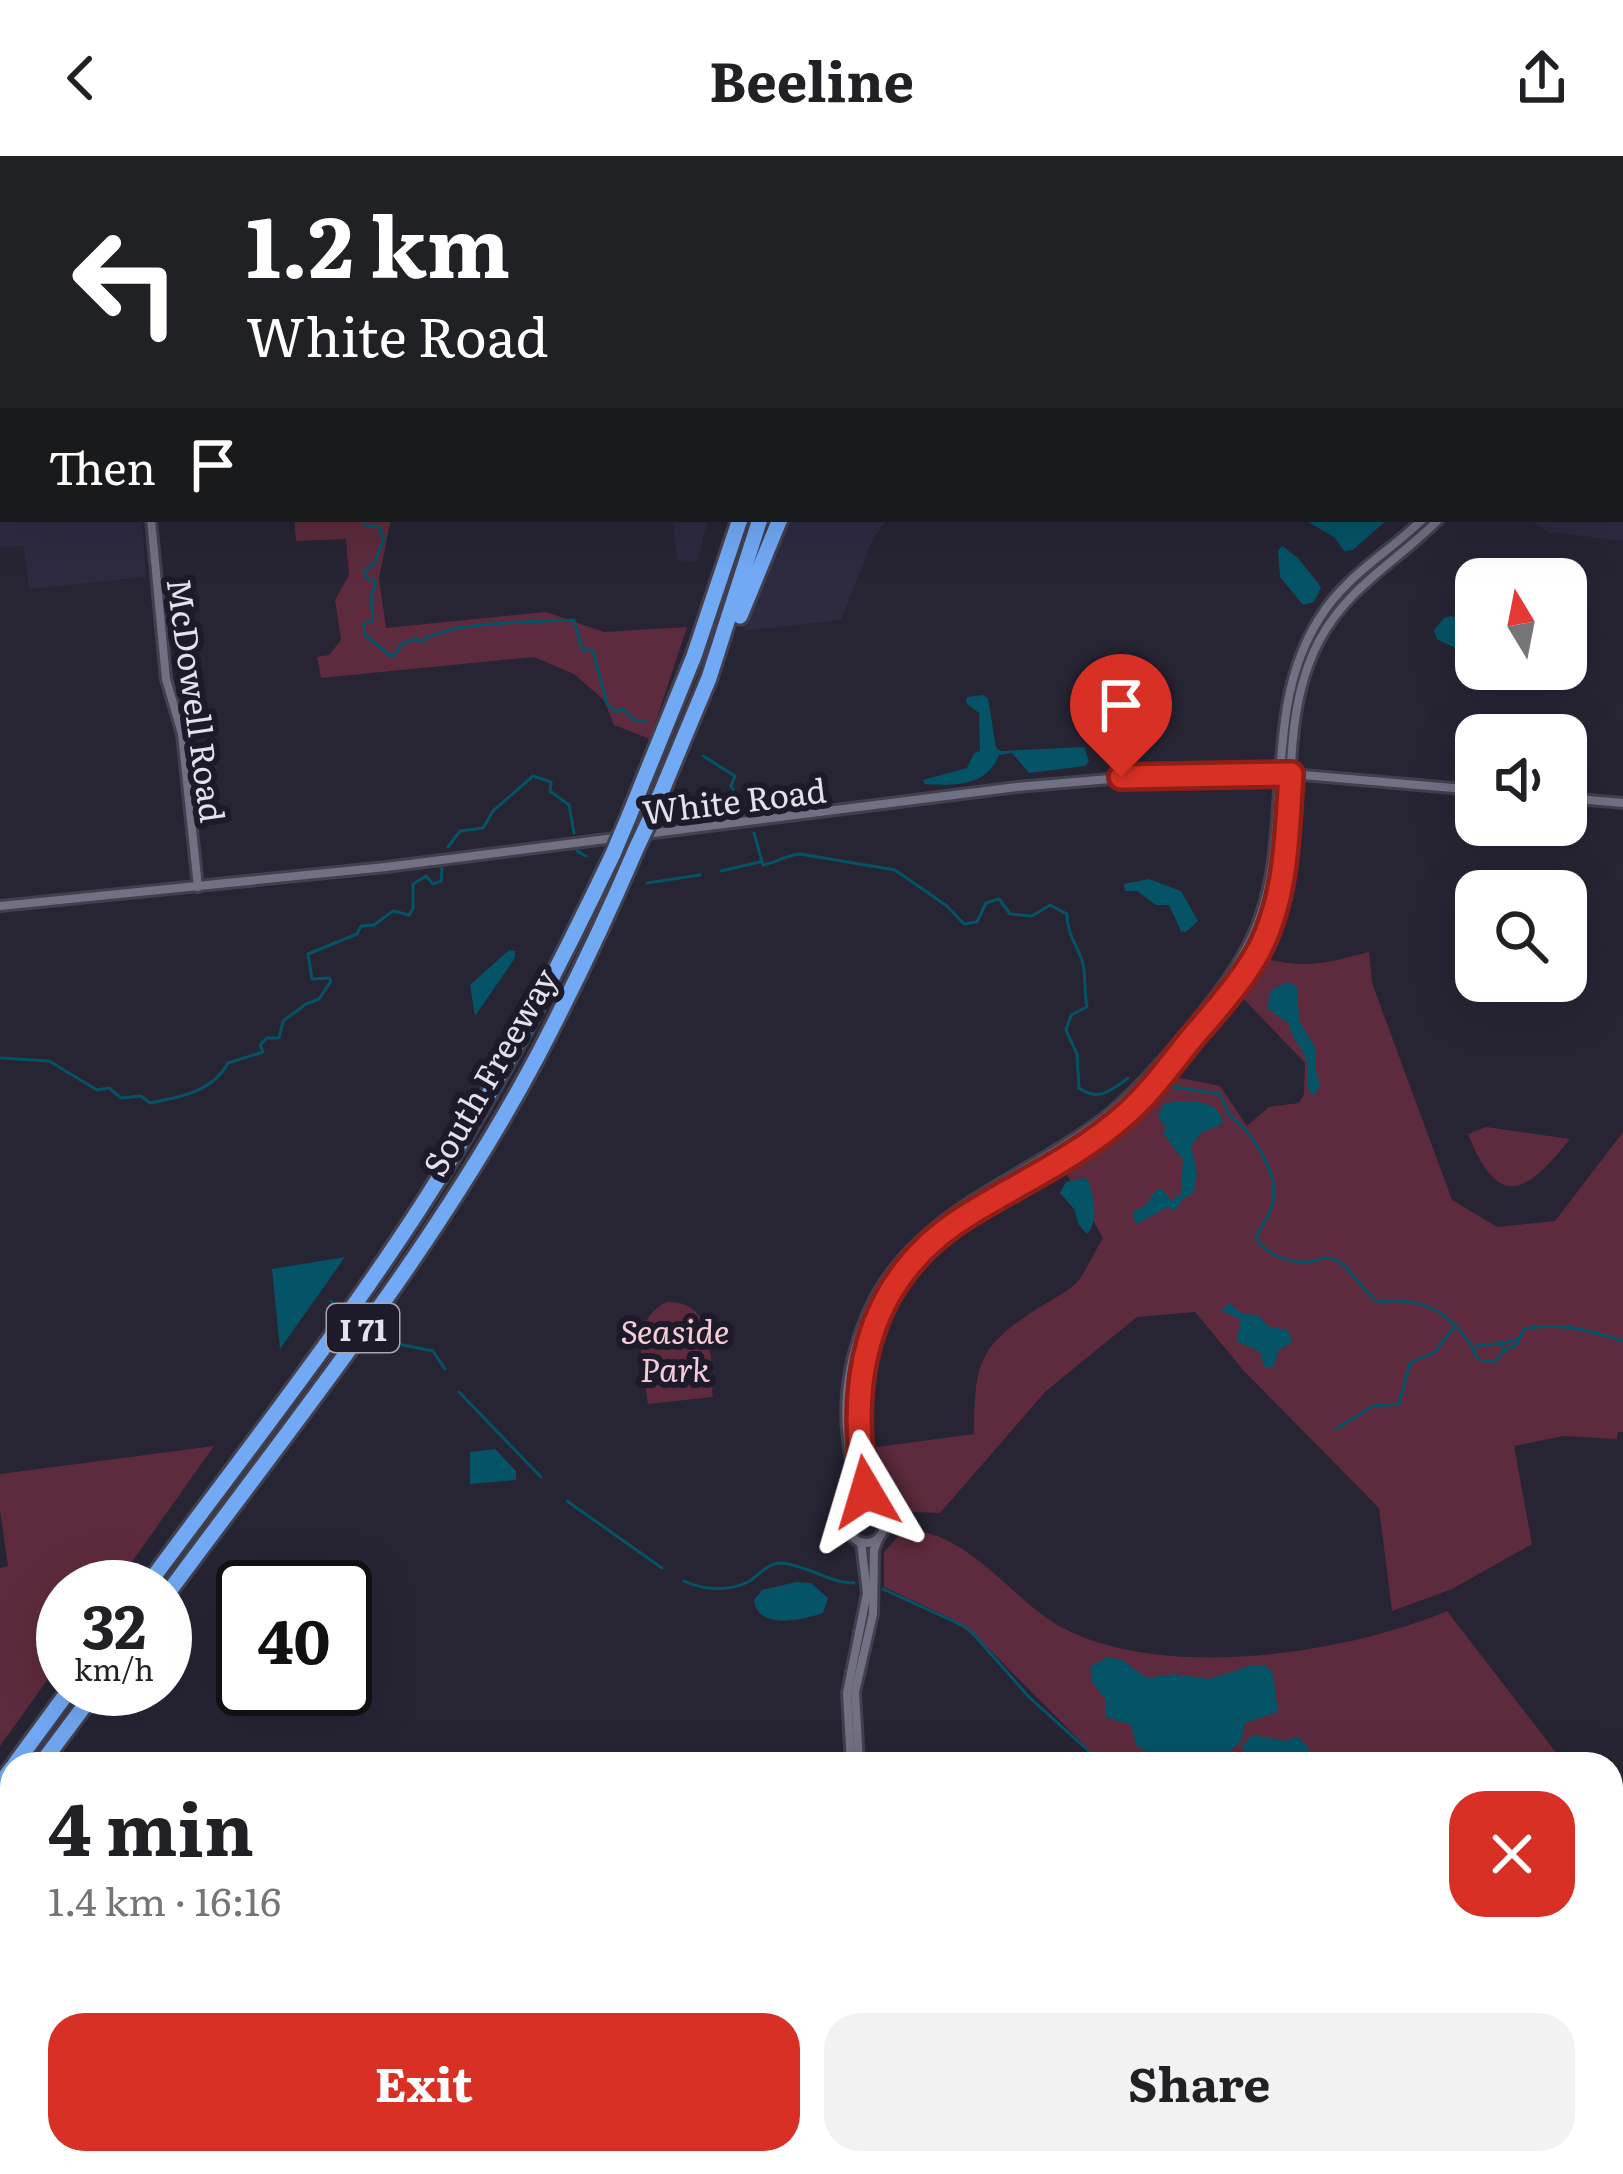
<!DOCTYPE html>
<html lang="en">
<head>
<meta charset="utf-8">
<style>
  :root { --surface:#fff; --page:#f2f2f2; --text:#202124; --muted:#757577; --accent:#d93025 }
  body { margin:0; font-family:Literata,serif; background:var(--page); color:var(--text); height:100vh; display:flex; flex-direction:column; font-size:45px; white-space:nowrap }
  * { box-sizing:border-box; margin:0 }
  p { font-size:39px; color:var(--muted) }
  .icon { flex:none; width:66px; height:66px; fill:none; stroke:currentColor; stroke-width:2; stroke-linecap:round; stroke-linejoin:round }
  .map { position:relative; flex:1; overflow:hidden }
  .side { position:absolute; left:0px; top:1596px; width:1623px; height:423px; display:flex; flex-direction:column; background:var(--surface); border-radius:36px 36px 0 0; box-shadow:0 12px 48px #0002 }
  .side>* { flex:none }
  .hud { position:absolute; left:0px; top:0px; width:1623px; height:366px; box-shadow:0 12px 48px #0002; background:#202124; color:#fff; overflow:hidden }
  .needle { width:78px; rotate:350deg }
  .fabs { position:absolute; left:1455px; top:402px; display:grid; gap:24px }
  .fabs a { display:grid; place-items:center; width:132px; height:132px; border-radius:24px; background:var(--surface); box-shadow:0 12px 48px #0002; font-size:60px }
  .speed { position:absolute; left:36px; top:1404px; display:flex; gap:24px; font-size:60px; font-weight:700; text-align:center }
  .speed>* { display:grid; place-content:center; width:156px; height:156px; border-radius:50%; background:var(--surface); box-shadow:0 12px 48px #0002; line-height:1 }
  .speed small { font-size:30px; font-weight:400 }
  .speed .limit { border:6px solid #111; border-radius:18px; background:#fff; color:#111 }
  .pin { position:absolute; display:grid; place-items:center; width:102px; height:102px; color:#fff; margin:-123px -51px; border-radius:50% 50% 50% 0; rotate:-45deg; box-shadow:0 0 12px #0007 }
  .pin .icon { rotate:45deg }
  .me { position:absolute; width:132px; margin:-66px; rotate:353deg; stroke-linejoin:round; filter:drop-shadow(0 0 9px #0008) }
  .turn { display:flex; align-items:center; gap:42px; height:252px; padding:0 48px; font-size:54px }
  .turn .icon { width:156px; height:156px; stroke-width:2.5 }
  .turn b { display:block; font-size:84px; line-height:102px }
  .then { display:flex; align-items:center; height:114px; padding:0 48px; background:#0003; gap:24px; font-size:45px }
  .round { display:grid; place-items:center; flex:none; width:126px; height:126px; border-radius:36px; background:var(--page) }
  .head { display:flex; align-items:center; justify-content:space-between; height:204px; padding:0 48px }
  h1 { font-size:72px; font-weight:700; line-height:90px }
  .primary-button { display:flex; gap:24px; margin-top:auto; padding:24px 48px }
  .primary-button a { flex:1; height:138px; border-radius:36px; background:var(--accent); color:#fff; font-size:48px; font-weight:700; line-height:138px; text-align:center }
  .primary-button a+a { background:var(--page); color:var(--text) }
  header { display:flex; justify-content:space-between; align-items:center; height:156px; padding:0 48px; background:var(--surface); font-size:54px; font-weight:700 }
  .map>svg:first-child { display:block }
  .built { fill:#2e2b41 }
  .green { fill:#5d2b3d }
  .water { fill:#055367 }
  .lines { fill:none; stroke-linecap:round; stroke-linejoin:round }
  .stream { stroke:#055367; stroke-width:3 }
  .tertiary-casing { stroke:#42404e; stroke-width:14 }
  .secondary-casing { stroke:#42404e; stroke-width:15 }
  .motorway-casing { stroke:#42404e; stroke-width:21 }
  .tertiary { stroke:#727083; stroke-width:8 }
  .secondary { stroke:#7281a5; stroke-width:9 }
  .motorway { stroke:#72a9f5; stroke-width:15 }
  .motorway-bridge-casing { stroke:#42404e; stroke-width:21; stroke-linecap:butt }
  .motorway-bridge { stroke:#72a9f5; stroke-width:15 }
  .route-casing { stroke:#8d1f18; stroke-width:30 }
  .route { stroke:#d93025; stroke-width:21 }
  .labels { text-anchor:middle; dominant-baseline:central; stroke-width:12; stroke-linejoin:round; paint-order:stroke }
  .shield { fill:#1d1b2a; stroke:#a7a6b2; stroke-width:3 }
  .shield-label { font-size:30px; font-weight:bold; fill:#e2e1ec }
  .street-label { font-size:33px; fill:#e2e1ec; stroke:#1d1b2a }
  .park-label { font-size:33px; font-style:italic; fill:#f5ccd8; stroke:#1d1b2a }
</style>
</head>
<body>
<header><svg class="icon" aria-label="back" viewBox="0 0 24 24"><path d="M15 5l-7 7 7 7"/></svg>Beeline<svg class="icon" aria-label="share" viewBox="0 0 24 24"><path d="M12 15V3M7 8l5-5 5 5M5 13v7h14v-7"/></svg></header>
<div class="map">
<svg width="1623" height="2018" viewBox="0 0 1623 2018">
  <rect width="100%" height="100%" fill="#272434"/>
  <!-- built -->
  <g class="built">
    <polygon points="120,0 386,0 387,3 121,3"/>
    <polygon points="1620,5 1623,5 1623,385 1549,376 1527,363 1620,363"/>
    <polygon points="0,227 3,227 3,363 142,363 146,421 29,433 24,390 0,391"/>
    <polygon points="673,363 708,363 697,406 677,404"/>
    <polygon points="785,363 888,363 873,382 841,464 742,475"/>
  </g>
  <!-- green -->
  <g class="green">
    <polygon points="294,363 391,363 379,422 386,472 546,456 604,476 687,471 650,583 614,569 604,544 574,518 534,501 321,522 317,501 329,499 341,484 335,444 349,419 346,383 296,385"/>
    <path d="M1369 796 1372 827 1452 1044 1497 1071 1555 1065 1623 976V1276H1618L1617 1283 1564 1280 1514 1290 1532 1388 1452 1433 1392 1455 1379 1352 1244 1215 1195 1156 1137 1161 1046 1235 940 1357 891 1355 875 1333 870 1292 974 1278C975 1207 977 1191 1040 1151 1052 1143 1070 1135 1079 1124 1088 1111 1095 1095 1103 1082L1060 1006 1117 970 1166 919 1220 930 1247 970 1269 951 1299 947 1304 938 1305 907 1236 835 1261 801C1306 814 1326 807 1369 796Z"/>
    <path d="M1486 971 1570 983C1527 1037 1499 1056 1468 978Z"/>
    <path d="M667 1146C717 1144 710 1205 713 1241L648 1248C644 1211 627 1165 667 1146Z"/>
    <polygon points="214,1290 114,1431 63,1431 63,1502 0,1590 0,1412 8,1410 0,1354 0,1318"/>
    <path d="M903 1375C960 1371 1005 1433 1048 1463 1147 1529 1343 1499 1447 1455L1565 1608H1103L983 1487 948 1461 884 1431V1396Z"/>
    <polygon points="350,1472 356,1536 319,1539 307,1535 345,1533 345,1473"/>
    <polygon points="1611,1667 1623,1683 1623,1798 1611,1802"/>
  </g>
  <!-- water -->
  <g class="water">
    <polygon points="1303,363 1385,363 1387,364 1353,394 1344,395 1334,381"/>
    <polygon points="1282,390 1298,402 1321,431 1314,446 1303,449 1280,421 1278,395"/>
    <polygon points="1450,460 1476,466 1476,493 1453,491 1437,483 1434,474 1444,462"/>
    <path d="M983 539 988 542 996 592 1001 595 1084 591 1089 605 1085 610 1029 617 1012 597 999 599C987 630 956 630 925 628L923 624 967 612 974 597 980 595 979 557 966 547 967 541Z"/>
    <polygon points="1149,723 1181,735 1198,765 1186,776 1181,775 1169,749 1156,749 1137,735 1125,735 1124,728"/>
    <polygon points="509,794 515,795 515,802 475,860 470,829"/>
    <path d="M1287 826 1297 831 1299 865 1316 893V915L1320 931 1312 940C1304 927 1309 923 1307 908 1305 893 1292 885 1289 868L1267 852 1271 834Z"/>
    <path d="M1178 945C1197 945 1220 945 1223 968L1201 977 1191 990 1197 1017 1194 1036 1183 1043 1175 1055 1168 1051 1137 1068 1133 1062 1134 1055 1145 1050 1156 1034H1163L1171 1044 1181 1037 1183 1004 1164 979 1165 970 1158 961 1163 948Z"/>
    <path d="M1084 1022 1089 1025C1093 1043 1100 1064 1087 1078L1079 1069 1074 1053 1060 1037 1066 1026Z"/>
    <polygon points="345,1101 280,1193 272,1113"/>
    <polygon points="1229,1147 1243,1158 1258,1159 1268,1170 1290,1175 1291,1187 1278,1195 1275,1210 1265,1212 1259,1195 1236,1185 1241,1164 1221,1154"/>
    <polygon points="495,1293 516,1315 516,1324 470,1328 470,1296"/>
    <path d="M796 1426 811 1427 828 1442 823 1457C801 1464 758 1475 754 1444L762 1434Z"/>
    <polygon points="1107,1501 1122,1504 1147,1522 1173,1518 1209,1523 1250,1510 1266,1510 1273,1517 1278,1556 1245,1567 1241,1585 1228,1598 1193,1608 1164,1608 1136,1589 1131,1569 1105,1561 1105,1543 1092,1526 1090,1511"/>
    <path d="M1253 1579 1286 1585 1297 1580 1308 1591 1314 1608C1291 1608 1272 1600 1249 1601L1241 1590Z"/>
  </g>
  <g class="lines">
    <!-- stream -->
    <g class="stream">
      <polyline points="0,41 3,82"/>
      <path d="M359 363 368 370H378L384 382 374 408 364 415 366 421 376 426 371 441 373 464 364 468 365 479 392 501 403 487 416 483 422 485C448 465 537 466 574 464L582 493 593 495 607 548 616 556 623 553 634 564 646 565"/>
      <polyline points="703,600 735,620 731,630 746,655"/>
      <path d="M754 677 763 709C777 707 785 699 800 698L895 714 947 750 964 768 977 766 986 747 999 743 1010 758 1032 760 1050 749 1067 758C1067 780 1078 789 1083 808 1086 822 1084 836 1087 851L1071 859 1066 874 1077 898 1079 932C1098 946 1111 935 1128 922"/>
      <polyline points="448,691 460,675 483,672 493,655 533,620 551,626 550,635 569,649 574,677"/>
      <polyline points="577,695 586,700"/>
      <polyline points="721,715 760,706"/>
      <polyline points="647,727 700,719"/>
      <path d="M1 902 49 905 97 934 109 932 121 942 141 940 150 947C178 941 212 937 228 907L263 896 260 889 267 882H279L283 865 306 848 319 843 331 825 329 822 312 823 308 798 357 778 361 770 374 769 393 755 409 759 413 753V728L426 720 433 728 441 725 442 712"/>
      <path d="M1167 930 1220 938 1230 960C1250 973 1274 1012 1274 1036 1274 1054 1263 1066 1256 1082 1267 1099 1287 1107 1308 1106 1314 1106 1320 1102 1327 1102 1348 1102 1361 1137 1379 1146 1420 1140 1450 1155 1472 1191 1487 1187 1505 1190 1519 1182"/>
      <polyline points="331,1145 335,1149"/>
      <polyline points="378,1178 388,1186 433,1195 445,1213"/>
      <path d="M1501 1188 1505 1194 1517 1188 1524 1173C1559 1165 1590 1175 1623 1185"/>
      <polyline points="1473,1193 1478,1203"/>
      <polyline points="1482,1205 1495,1205 1505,1194"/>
      <polyline points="459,1236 541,1321"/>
      <polyline points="1336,1273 1373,1250 1399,1248 1410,1207 1435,1196 1454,1171"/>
      <polyline points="567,1345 662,1412"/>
      <path d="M684 1425C703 1434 727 1436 748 1426 759 1420 766 1407 781 1407 805 1408 828 1427 854 1427"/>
      <polyline points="883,1433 968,1472 1029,1541 1103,1608"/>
      <polyline points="0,1738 12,1737"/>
      <polyline points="1611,1800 1617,1802 1623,1797"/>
      <polyline points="615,2007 629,2018"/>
    </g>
    <defs>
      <g id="tertiary">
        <polyline points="717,3 719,0"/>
        <polyline points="1507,3 1507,0"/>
        <polyline points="1518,3 1518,0"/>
        <polyline points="151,363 166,523 182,578 198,731"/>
        <polyline points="1566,642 1623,647"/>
        <polyline points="0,750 386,711 1017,631 1156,619 1280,617 1476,634"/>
        <circle cx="866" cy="1369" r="18"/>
        <path d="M877 1355C859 1333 859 1296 857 1268 855 1235 862 1201 874 1170 922 1047 1064 1030 1146 938 1200 876 1266 810 1282 726 1296 646 1280 560 1319 485 1348 430 1398 405 1439 363"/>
        <path d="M854 1356C859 1332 850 1309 848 1284 843 1244 849 1206 863 1169 903 1058 1020 1027 1105 961 1144 931 1222 838 1245 795 1302 692 1255 564 1319 463 1346 419 1387 398 1423 363"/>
        <polyline points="851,1608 847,1537 867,1437 861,1386"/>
        <polyline points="859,1608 855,1536 873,1458 874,1394 879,1381"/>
        <polyline points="863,2007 865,2018"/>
        <polyline points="871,2007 873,2018"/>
      </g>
      <g id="secondary">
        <polyline points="397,0 398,3"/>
        <polyline points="1156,3 1169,0"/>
        <polyline points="1220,3 1242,0"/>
        <polyline points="0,215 3,214"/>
      </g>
      <g id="motorway">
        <polyline points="949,0 950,3"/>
        <polyline points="738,3 741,0"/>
        <polyline points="850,3 851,0"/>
        <polyline points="871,3 872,0"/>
        <polyline points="740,460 780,363"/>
        <polyline points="629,660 694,500 740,363"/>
        <polyline points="650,663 709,522 760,363"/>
        <path d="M146 1431C238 1306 335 1183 420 1052 493 939 555 820 613 698"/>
        <path d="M165 1441C294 1266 435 1093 538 899 573 832 606 763 636 693"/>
        <polyline points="15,1608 70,1533"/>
        <polyline points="41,1608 97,1533"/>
        <polyline points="0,1628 12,1612"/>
        <polyline points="0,1664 12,1648"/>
      </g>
    </defs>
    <!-- tertiary casing -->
    <use href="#tertiary" class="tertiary-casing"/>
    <!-- secondary casing -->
    <use href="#secondary" class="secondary-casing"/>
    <!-- motorway casing -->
    <use href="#motorway" class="motorway-casing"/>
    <!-- tertiary -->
    <use href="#tertiary" class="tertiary"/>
    <!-- secondary -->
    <use href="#secondary" class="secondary"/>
    <!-- motorway -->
    <use href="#motorway" class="motorway"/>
    <defs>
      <g id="motorway-bridge">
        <polyline points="636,693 650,663"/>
        <polyline points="613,698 629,660"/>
      </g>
    </defs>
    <!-- motorway-bridge casing -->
    <use href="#motorway-bridge" class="motorway-bridge-casing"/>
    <!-- motorway-bridge -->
    <use href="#motorway-bridge" class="motorway-bridge"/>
  </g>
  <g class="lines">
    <defs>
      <path id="route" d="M866 1336C846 1223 866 1120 971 1057 1022 1026 1080 999 1125 959 1150 937 1170 909 1191 883 1214 856 1240 828 1258 796 1287 742 1287 678 1291 618L1121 621"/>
    </defs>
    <!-- route casing -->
    <use href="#route" class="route-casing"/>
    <!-- route -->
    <use href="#route" class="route"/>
  </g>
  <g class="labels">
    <!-- shield labels -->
    <rect class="shield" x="327" y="1148" width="72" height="48" rx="9"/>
    <g class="shield-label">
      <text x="363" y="1172">I 71</text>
    </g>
    <!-- street labels -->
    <g class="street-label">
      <text transform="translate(198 544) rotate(82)">McDowell Road</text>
      <text transform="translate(734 643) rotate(-7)">White Road</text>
      <text transform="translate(488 915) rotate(-60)">South Freeway</text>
    </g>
    <!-- park labels -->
    <g class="park-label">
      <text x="675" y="1173">Seaside<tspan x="675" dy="38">Park</tspan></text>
    </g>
  </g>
</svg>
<div class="fabs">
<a><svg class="needle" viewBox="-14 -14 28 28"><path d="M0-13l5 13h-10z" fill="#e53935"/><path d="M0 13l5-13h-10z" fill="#757577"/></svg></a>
<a><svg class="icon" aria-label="sound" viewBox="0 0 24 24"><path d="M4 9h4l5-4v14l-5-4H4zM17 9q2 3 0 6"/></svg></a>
<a><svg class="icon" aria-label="search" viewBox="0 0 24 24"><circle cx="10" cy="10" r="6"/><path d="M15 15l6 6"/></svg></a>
</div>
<div class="speed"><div>32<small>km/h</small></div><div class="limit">40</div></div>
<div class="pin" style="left:1121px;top:621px;background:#d93025"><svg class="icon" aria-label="arrive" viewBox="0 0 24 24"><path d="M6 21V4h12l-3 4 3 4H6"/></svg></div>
<svg class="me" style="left:866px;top:1336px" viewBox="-20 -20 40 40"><path d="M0-17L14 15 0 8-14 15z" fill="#d93025" stroke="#fff" stroke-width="4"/></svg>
<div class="hud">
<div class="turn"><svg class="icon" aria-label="left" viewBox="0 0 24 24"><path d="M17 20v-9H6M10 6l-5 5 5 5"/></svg><div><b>1.2 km</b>White Road</div></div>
<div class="then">Then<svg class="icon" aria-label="arrive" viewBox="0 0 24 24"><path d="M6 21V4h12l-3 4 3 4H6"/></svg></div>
</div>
<section class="side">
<div class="head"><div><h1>4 min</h1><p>1.4 km · 16:16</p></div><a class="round" style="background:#d93025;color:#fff"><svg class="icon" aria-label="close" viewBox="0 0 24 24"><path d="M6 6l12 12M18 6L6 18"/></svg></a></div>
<div class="primary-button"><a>Exit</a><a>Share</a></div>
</section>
</div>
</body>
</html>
